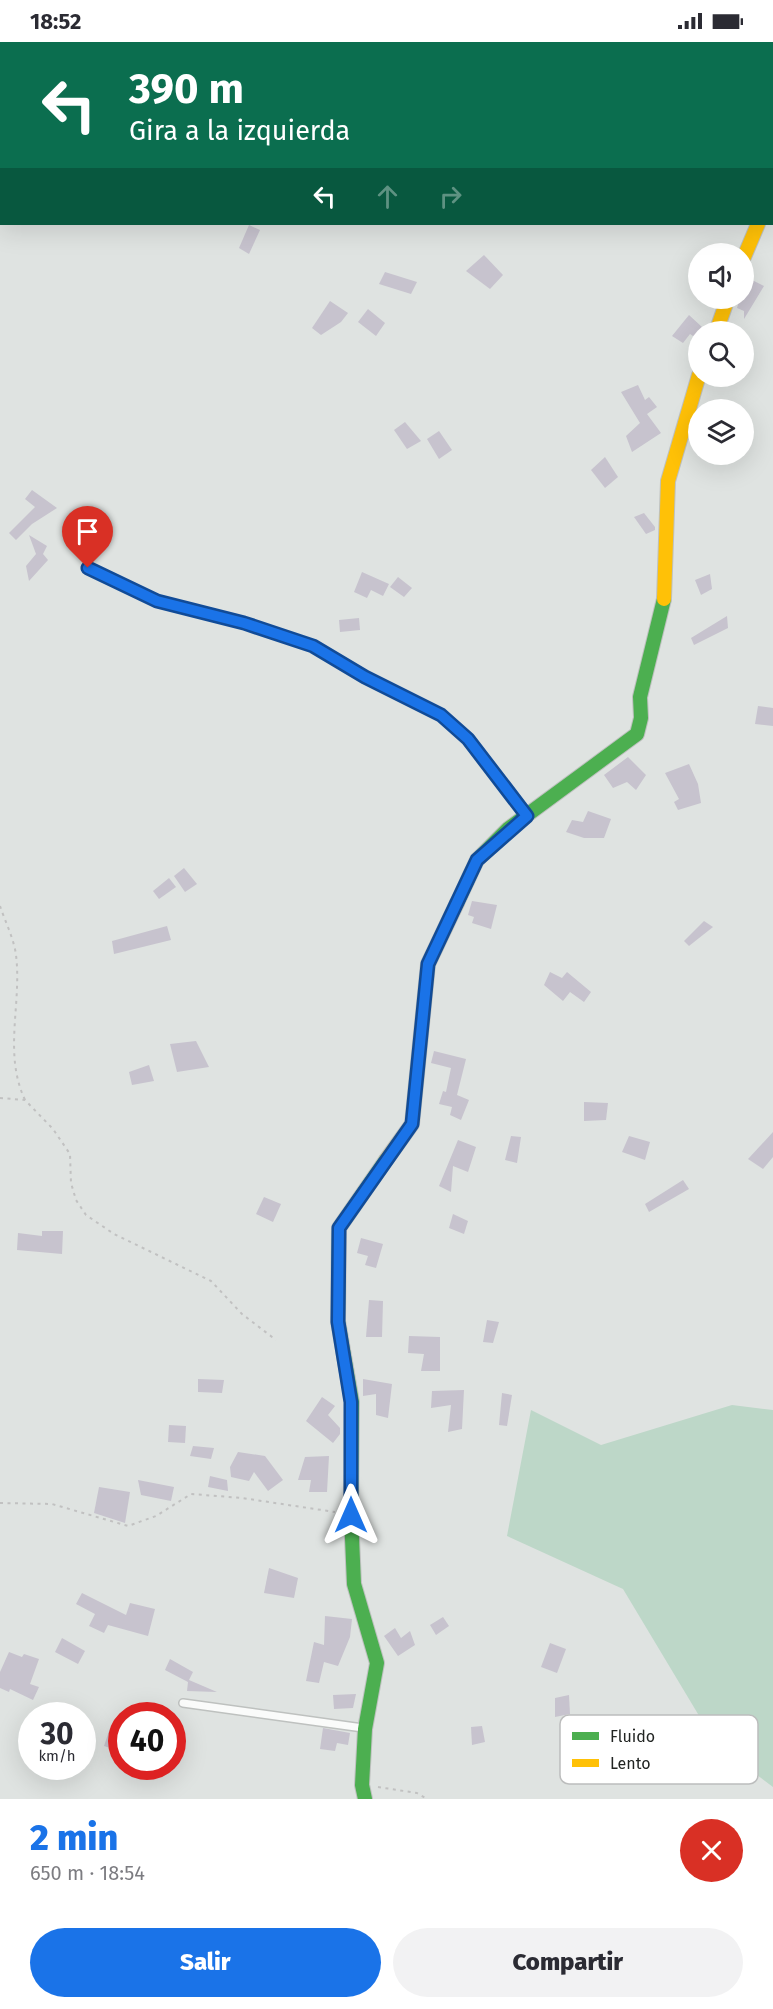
<!DOCTYPE html>
<html lang="es">
<head>
<meta charset="utf-8">
<style>
  :root { --surface:#fff; --page:#f2f2f3; --text:#2b2b33; --muted:#7c7c81; --accent:#1a73e8 }
  body { margin:0; font-family:"Fira Sans",sans-serif; background:var(--page); color:var(--text); height:100vh; display:flex; flex-direction:column; font-size:22px; white-space:nowrap }
  * { box-sizing:border-box; margin:0 }
  p { font-size:20px; color:var(--muted) }
  .icon { flex:none; width:33px; height:33px; fill:none; stroke:currentColor; stroke-width:2; stroke-linecap:round; stroke-linejoin:round }
  .map { position:relative; height:1757px; overflow:hidden }
  .sheet { display:flex; flex-direction:column; background:var(--surface); flex:1 }
  .sheet>* { flex:none }
  .top-card { position:absolute; left:0px; top:0px; width:774px; height:183px; box-shadow:0 6px 24px #0002; background:#0b6e4f; color:#fff; overflow:hidden }
  .tools { position:absolute; left:688px; top:201px; display:grid; gap:12px }
  .tools a { display:grid; place-items:center; width:66px; height:66px; border-radius:50%; background:var(--surface); box-shadow:0 6px 24px #0002; font-size:30px }
  .speed { position:absolute; left:18px; top:1660px; display:flex; gap:12px; font-size:30px; font-weight:700; text-align:center }
  .speed>* { display:grid; place-content:center; width:78px; height:78px; border-radius:50%; background:var(--surface); box-shadow:0 6px 24px #0002; line-height:1 }
  .speed small { font-size:15px; font-weight:400 }
  .speed .limit { border:9px solid #d22; background:#fff; color:#111 }
  .pin { position:absolute; display:grid; place-items:center; width:51px; height:51px; color:#fff; margin:-62px -26px; border-radius:50% 50% 50% 0; rotate:-45deg; box-shadow:0 0 6px #0007 }
  .pin .icon { rotate:45deg }
  .me { position:absolute; width:66px; margin:-33px; rotate:0deg; stroke-linejoin:round; filter:drop-shadow(0 0 4px #0008) }
  .turn { display:flex; align-items:center; gap:21px; height:126px; padding:0 30px; font-size:27px }
  .turn .icon { width:78px; height:78px; stroke-width:2.5 }
  .turn b { display:block; font-size:42px; line-height:51px }
  .lanes { display:flex; align-items:center; height:57px; padding:0 30px; background:#0003; justify-content:center; gap:30px; direction:ltr }
  .lanes .off { opacity:.35 }
  .round { display:grid; place-items:center; flex:none; width:63px; height:63px; border-radius:32px; background:var(--page) }
  .summary { display:flex; align-items:center; justify-content:space-between; height:102px; padding:0 30px }
  h1 { font-size:36px; font-weight:800; line-height:45px; color:var(--accent) }
  .action { display:flex; gap:12px; margin-top:auto; padding:12px 30px }
  .action a { flex:1; height:69px; border-radius:36px; background:var(--accent); color:#fff; font-size:24px; font-weight:800; line-height:69px; text-align:center }
  .action a+a { background:var(--page); color:var(--text) }
  .status { display:flex; justify-content:space-between; align-items:center; height:42px; padding:0 30px; background:var(--surface); direction:ltr }
  .status svg { height:16px; fill:currentColor }
  .map>svg:first-child { display:block }
  .green { fill:#bdd7c8 }
  .building { fill:#c7c3ce }
  .lines { fill:none; stroke-linecap:round; stroke-linejoin:round }
  .lane-casing { stroke:#bec1bf; stroke-width:10 }
  .fast-casing { stroke:#bec1bf; stroke-width:16 }
  .slow-casing { stroke:#bec1bf; stroke-width:16 }
  .path { stroke:#c1c1c1; stroke-width:2; stroke-dasharray:3 4.5; stroke-linecap:butt }
  .lane { stroke:#fafbfa; stroke-width:7 }
  .fast { stroke:#4caf50; stroke-width:14 }
  .slow { stroke:#ffc107; stroke-width:14 }
  .route-casing { stroke:#114b97; stroke-width:15 }
  .route { stroke:#1a73e8; stroke-width:10 }
  .key { fill:#fff; stroke:#bcbdbd; stroke-width:1.5 }
  .key-label { font-size:16px; fill:#212422 }
</style>
</head>
<body>
<div class="status"><b>18:52</b><svg viewBox="0 0 49 12"><path d="M0 12V9h3v3zM5 12V6h3v6zM10 12V3h3v9zM15 12V0h3v12zM26 1h20v11H26zM47 4h2v5h-2z"/></svg></div>
<div class="map">
<svg width="773" height="1757" viewBox="0 0 773 1757">
  <rect width="100%" height="100%" fill="#dfe3e1"/>
  <!-- green -->
  <polygon class="green" points="732,1363 773,1368 773,1745 716,1702 623,1547 507,1494 531,1368 601,1403"/>
  <!-- building -->
  <g class="building">
    <polygon points="249,183 260,188 249,212 239,206"/>
    <polygon points="484,213 503,233 490,247 466,229"/>
    <polygon points="385,230 417,240 411,252 379,242"/>
    <polygon points="744,234 764,244 744,277 744,269 737,266 740,256 744,256"/>
    <polygon points="330,259 348,271 341,280 321,293 312,286"/>
    <polygon points="368,267 385,281 376,294 358,280"/>
    <polygon points="689,273 702,285 696,296 690,292 683,301 672,294"/>
    <polygon points="638,343 645,358 649,355 657,365 647,372 661,391 632,410 626,394 640,381 621,350"/>
    <polygon points="405,380 421,399 407,407 394,388"/>
    <polygon points="439,389 452,408 439,417 427,397"/>
    <polygon points="605,415 618,435 605,446 591,428"/>
    <polygon points="32,448 57,466 32,482 16,498 9,491 35,465 25,457"/>
    <polygon points="644,471 655,485 655,488 646,492 634,475"/>
    <polygon points="29,493 47,504 43,512 48,518 29,539 26,524 36,512"/>
    <polygon points="362,530 389,542 383,554 371,548 367,556 354,550"/>
    <polygon points="710,532 712,547 701,553 695,538"/>
    <polygon points="398,535 412,546 404,555 390,545"/>
    <polygon points="727,574 728,586 694,603 691,596"/>
    <polygon points="359,576 360,588 340,590 339,578"/>
    <polygon points="758,664 773,666 773,684 755,682"/>
    <polygon points="628,715 646,733 636,748 627,740 613,746 604,733"/>
    <polygon points="689,722 698,742 701,761 678,768 674,760 679,757 665,731"/>
    <polygon points="588,769 611,777 604,796 584,796 566,790 572,778 583,780"/>
    <polygon points="184,826 197,842 185,850 174,834"/>
    <polygon points="169,836 176,845 159,857 153,849"/>
    <polygon points="472,859 497,863 491,887 472,881 474,875 468,873"/>
    <polygon points="704,879 713,885 689,904 684,899"/>
    <polygon points="167,884 171,898 114,912 112,899"/>
    <polygon points="550,930 562,936 567,930 591,950 584,960 570,950 563,959 544,943"/>
    <polygon points="196,999 209,1025 177,1030 170,1002"/>
    <polygon points="434,1009 466,1017 457,1053 469,1058 461,1078 450,1073 452,1065 439,1062 443,1049 446,1050 451,1026 431,1021"/>
    <polygon points="149,1023 154,1039 132,1043 129,1030"/>
    <polygon points="584,1060 608,1061 606,1078 584,1079"/>
    <polygon points="773,1090 773,1115 763,1127 748,1117"/>
    <polygon points="511,1094 521,1095 517,1121 505,1118"/>
    <polygon points="629,1094 650,1100 645,1118 622,1110"/>
    <polygon points="458,1098 476,1105 468,1130 453,1124 451,1150 439,1144"/>
    <polygon points="683,1138 689,1147 649,1170 645,1162"/>
    <polygon points="264,1155 281,1162 273,1180 256,1172"/>
    <polygon points="453,1172 468,1179 464,1192 449,1186"/>
    <polygon points="42,1189 63,1189 62,1212 17,1208 18,1191 42,1194"/>
    <polygon points="361,1196 383,1202 376,1226 365,1223 368,1214 357,1211"/>
    <polygon points="369,1258 383,1259 382,1295 366,1295"/>
    <polygon points="487,1278 499,1280 493,1301 483,1300"/>
    <polygon points="409,1294 440,1295 440,1329 421,1329 424,1312 408,1311"/>
    <polygon points="198,1337 224,1338 222,1351 198,1350"/>
    <polygon points="363,1337 392,1342 388,1376 376,1373 376,1352 363,1354"/>
    <polygon points="464,1348 462,1387 448,1390 451,1363 431,1366 432,1349"/>
    <polygon points="502,1351 512,1353 507,1384 499,1383"/>
    <polygon points="322,1355 335,1364 328,1373 340,1386 340,1392 333,1401 306,1379"/>
    <polygon points="169,1383 186,1384 185,1401 168,1400"/>
    <polygon points="193,1404 214,1406 211,1417 190,1414"/>
    <polygon points="238,1410 265,1414 283,1438 268,1449 254,1430 249,1439 231,1435 230,1425"/>
    <polygon points="329,1414 327,1450 309,1450 311,1438 298,1438 305,1415"/>
    <polygon points="210,1434 227,1438 228,1449 208,1445"/>
    <polygon points="138,1438 174,1445 171,1459 141,1453"/>
    <polygon points="99,1445 130,1450 125,1481 94,1471"/>
    <polygon points="269,1526 298,1536 294,1556 264,1551"/>
    <polygon points="82,1551 126,1573 130,1561 155,1567 148,1594 108,1583 104,1591 89,1584 95,1572 76,1562"/>
    <polygon points="325,1574 352,1577 350,1595 338,1624 324,1620 319,1641 306,1639 314,1600 324,1603"/>
    <polygon points="443,1575 449,1584 436,1593 430,1583"/>
    <polygon points="395,1586 401,1596 410,1589 415,1603 398,1614 384,1594"/>
    <polygon points="62,1596 85,1609 78,1622 55,1610"/>
    <polygon points="550,1601 566,1607 557,1631 541,1625"/>
    <polygon points="9,1610 22,1615 24,1612 39,1617 30,1642 39,1645 33,1658 10,1647 9,1650 0,1646 0,1630"/>
    <polygon points="170,1617 193,1630 189,1638 217,1650 187,1649 188,1640 165,1628"/>
    <polygon points="356,1652 353,1666 334,1667 333,1653"/>
    <polygon points="569,1653 570,1672 555,1675 555,1656"/>
    <polygon points="482,1684 485,1700 472,1703 471,1685"/>
    <polygon points="110,1686 122,1690 122,1710 104,1704"/>
    <polygon points="323,1686 350,1691 348,1703 337,1701 335,1709 320,1707"/>
  </g>
  <g class="lines">
    <defs>
      <g id="lane">
        <polyline points="88,526 157,559 244,581 313,604 365,635 441,673 468,697 525,772"/>
        <polyline points="183,1661 363,1686"/>
      </g>
      <g id="fast">
        <polyline points="772,162 773,162"/>
        <polyline points="457,861 477,818 508,787 637,692 641,676 640,655 664,557"/>
        <polyline points="365,1757 362,1743 365,1687 377,1621 354,1542 351,1473 352,1360 338,1279 339,1186 386,1118"/>
      </g>
      <g id="slow">
        <polyline points="744,215 758,182"/>
        <polyline points="716,290 728,256"/>
        <polyline points="664,557 668,439 699,333"/>
        <polyline points="386,1118 412,1082 428,922 457,861"/>
      </g>
    </defs>
    <!-- lane casing -->
    <use href="#lane" class="lane-casing"/>
    <!-- fast casing -->
    <use href="#fast" class="fast-casing"/>
    <!-- slow casing -->
    <use href="#slow" class="slow-casing"/>
    <!-- path -->
    <g class="path">
      <path d="M0 864C5 879 14 897 16 913 22 962 3 1011 25 1058"/>
      <polyline points="0,1056 25,1058 53,1087 70,1112 71,1141 76,1158 86,1173 114,1192 211,1239 242,1272 276,1298"/>
      <polyline points="0,1461 52,1462 128,1484 156,1474 191,1452 242,1456 335,1470"/>
      <polyline points="378,1745 417,1751 427,1757"/>
    </g>
    <!-- lane -->
    <use href="#lane" class="lane"/>
    <!-- fast -->
    <use href="#fast" class="fast"/>
    <!-- slow -->
    <use href="#slow" class="slow"/>
  </g>
  <g class="lines">
    <defs>
      <polyline id="route" points="88,526 157,559 244,581 313,604 365,635 441,673 468,697 527,774 477,818 428,922 412,1082 339,1186 338,1280 351,1360 351,1473"/>
    </defs>
    <!-- route casing -->
    <use href="#route" class="route-casing"/>
    <!-- route -->
    <use href="#route" class="route"/>
  </g>
  <!-- legend -->
  <rect x="560" y="1673" width="198" height="69" rx="9" class="key"/>
  <rect x="572" y="1690" width="27" height="8" fill="#4caf50"/>
  <rect x="572" y="1717" width="27" height="8" fill="#ffc107"/>
  <g class="key-label">
    <text x="610" y="1700">Fluido</text>
    <text x="610" y="1727">Lento</text>
  </g>
</svg>
<div class="tools">
<a><svg class="icon" aria-label="sound" viewBox="0 0 24 24"><path d="M4 9h4l5-4v14l-5-4H4zM17 9q2 3 0 6"/></svg></a>
<a><svg class="icon" aria-label="search" viewBox="0 0 24 24"><circle cx="10" cy="10" r="6"/><path d="M15 15l6 6"/></svg></a>
<a><svg class="icon" aria-label="layers" viewBox="0 0 24 24"><path d="M12 4l9 5-9 5-9-5zM3 14l9 5 9-5"/></svg></a>
</div>
<div class="speed"><div>30<small>km/h</small></div><div class="limit">40</div></div>
<div class="pin" style="left:88px;top:526px;background:#d93025"><svg class="icon" aria-label="arrive" viewBox="0 0 24 24"><path d="M6 21V4h12l-3 4 3 4H6"/></svg></div>
<svg class="me" style="left:351px;top:1473px" viewBox="-20 -20 40 40"><path d="M0-17L14 15 0 8-14 15z" fill="#1a73e8" stroke="#fff" stroke-width="4"/></svg>
<div class="top-card">
<div class="turn"><svg class="icon" aria-label="left" viewBox="0 0 24 24"><path d="M17 20v-9H6M10 6l-5 5 5 5"/></svg><div><b>390 m</b>Gira a la izquierda</div></div>
<div class="lanes"><svg class="icon" aria-label="left" viewBox="0 0 24 24"><path d="M17 20v-9H6M10 6l-5 5 5 5"/></svg><svg class="icon off" aria-label="ahead" viewBox="0 0 24 24"><path d="M12 20V5M6 11l6-6 6 6"/></svg><svg class="icon off" aria-label="right" viewBox="0 0 24 24"><path d="M7 20v-9h11M14 6l5 5-5 5"/></svg></div>
</div>
</div>
<section class="sheet">
<div class="summary"><div><h1>2 min</h1><p>650 m · 18:54</p></div><a class="round" style="background:#d93025;color:#fff"><svg class="icon" aria-label="close" viewBox="0 0 24 24"><path d="M6 6l12 12M18 6L6 18"/></svg></a></div>
<div class="action"><a>Salir</a><a>Compartir</a></div>
</section>
</body>
</html>
